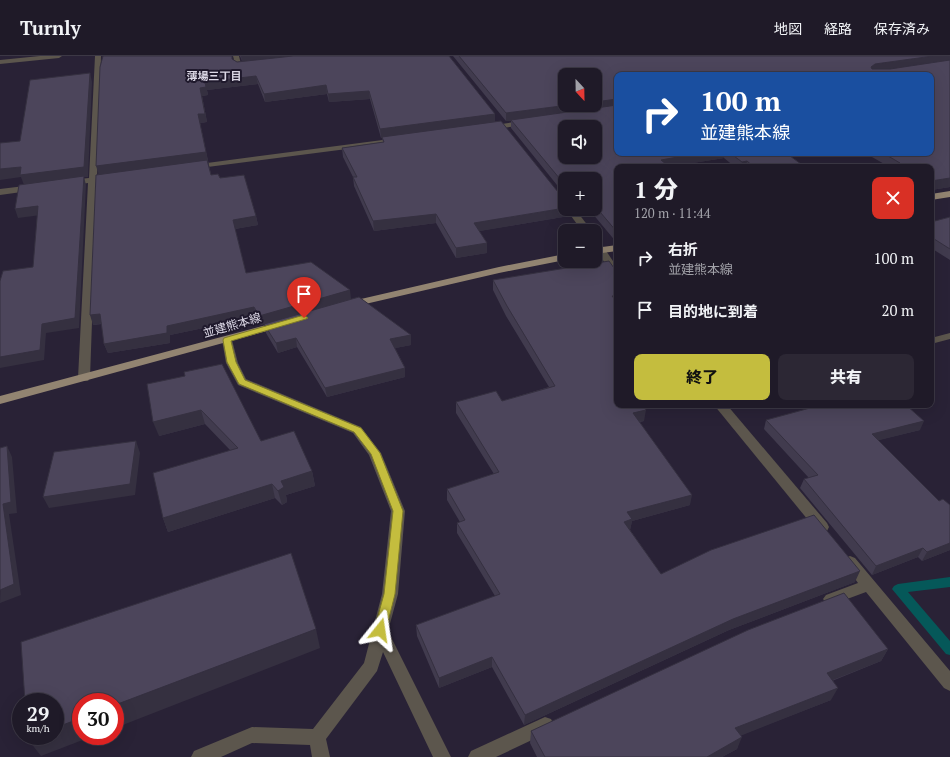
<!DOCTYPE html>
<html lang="ja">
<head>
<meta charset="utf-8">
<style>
  :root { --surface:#1f1a28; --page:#2c2734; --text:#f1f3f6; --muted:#a1a1a8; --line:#3c3845; --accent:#c4bd3e }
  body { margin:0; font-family:"PT Serif","Noto Sans JP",serif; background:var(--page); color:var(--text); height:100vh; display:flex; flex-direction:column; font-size:15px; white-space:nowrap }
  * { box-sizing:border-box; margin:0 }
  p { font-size:13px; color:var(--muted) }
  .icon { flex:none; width:22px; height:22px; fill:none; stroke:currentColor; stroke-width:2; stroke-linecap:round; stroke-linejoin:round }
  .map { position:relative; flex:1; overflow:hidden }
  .drawer { position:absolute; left:614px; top:108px; width:320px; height:244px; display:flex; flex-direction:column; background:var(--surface); border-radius:8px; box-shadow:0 4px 16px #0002,0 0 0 1px var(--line) }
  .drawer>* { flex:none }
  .banner { position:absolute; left:614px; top:16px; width:320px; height:84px; border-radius:8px; box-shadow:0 4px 16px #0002,0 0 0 1px var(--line); background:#1a4fa0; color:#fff; overflow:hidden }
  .needle { width:26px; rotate:158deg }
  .fabs { position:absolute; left:558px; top:12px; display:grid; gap:8px }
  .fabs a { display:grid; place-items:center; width:44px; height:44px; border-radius:8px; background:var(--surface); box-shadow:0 4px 16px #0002,0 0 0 1px var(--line); font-size:20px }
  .speed { position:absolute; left:12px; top:637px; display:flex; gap:8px; font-size:20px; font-weight:700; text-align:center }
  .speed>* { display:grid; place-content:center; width:52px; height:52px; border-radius:50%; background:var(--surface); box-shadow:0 4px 16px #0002,0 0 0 1px var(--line); line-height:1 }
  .speed small { font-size:10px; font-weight:400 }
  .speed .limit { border:6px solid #d22; background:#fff; color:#111 }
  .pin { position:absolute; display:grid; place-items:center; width:34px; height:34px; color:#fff; margin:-41px -17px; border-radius:50% 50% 50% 0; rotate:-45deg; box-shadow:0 0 4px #0007 }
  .pin .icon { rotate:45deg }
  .me { position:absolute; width:44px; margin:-22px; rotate:15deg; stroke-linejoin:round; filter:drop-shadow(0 0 3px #0008) }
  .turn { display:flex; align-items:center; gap:14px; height:84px; padding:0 20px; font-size:18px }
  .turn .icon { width:52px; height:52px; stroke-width:2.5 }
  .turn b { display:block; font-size:28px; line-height:34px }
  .round { display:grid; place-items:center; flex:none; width:42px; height:42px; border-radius:8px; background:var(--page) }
  .summary { display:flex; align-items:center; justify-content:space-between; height:68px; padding:0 20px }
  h1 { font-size:24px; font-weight:800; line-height:30px }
  .action { display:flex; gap:8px; margin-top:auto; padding:8px 20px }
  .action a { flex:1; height:46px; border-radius:8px; background:var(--accent); color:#111; font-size:16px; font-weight:800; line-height:46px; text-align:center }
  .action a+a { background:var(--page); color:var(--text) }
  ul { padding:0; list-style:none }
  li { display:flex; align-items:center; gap:12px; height:52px; padding:0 20px }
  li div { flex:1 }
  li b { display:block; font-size:15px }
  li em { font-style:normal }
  header { display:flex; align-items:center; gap:24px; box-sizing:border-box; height:56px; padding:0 20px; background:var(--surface); border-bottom:1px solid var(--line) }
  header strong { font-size:19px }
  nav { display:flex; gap:22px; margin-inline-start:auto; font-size:14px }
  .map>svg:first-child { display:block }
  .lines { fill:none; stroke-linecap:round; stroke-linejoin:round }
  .stream { fill:#055859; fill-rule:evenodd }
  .minor { fill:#5c564d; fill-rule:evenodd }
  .major { fill:#928471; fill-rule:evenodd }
  .wall { fill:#413b4e }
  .shaded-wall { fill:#353040 }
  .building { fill:#4c455b; stroke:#353040; fill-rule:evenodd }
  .route { fill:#c4bd3e; stroke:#7f7b28 }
  .labels { text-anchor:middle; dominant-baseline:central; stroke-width:4; stroke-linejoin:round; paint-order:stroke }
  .far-neighbourhood-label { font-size:11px; font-weight:bold; fill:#dcd8e6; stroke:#1f192c }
  .street-label { font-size:12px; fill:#dcd8e6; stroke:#1f192c }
</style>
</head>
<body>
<header>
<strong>Turnly</strong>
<nav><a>地図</a><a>経路</a><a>保存済み</a></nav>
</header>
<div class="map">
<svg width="950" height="701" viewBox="0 0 950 701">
  <rect width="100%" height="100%" fill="#292236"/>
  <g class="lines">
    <!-- stream -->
    <polygon class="stream" points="950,521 950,531 908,536 950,585 950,599 946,598 892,533 894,530 898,528"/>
    <!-- minor -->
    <g class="minor">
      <polygon points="40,0 62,0 59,2 0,8 0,4"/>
      <polygon points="95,0 101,0 97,121 110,120 114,122 110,124 97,126 90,322 88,325 80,325 78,322 88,127 69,130 65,127 69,124 89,122"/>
      <polygon points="233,0 239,0 241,8 249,7 252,9 249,11 236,11"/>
      <polygon points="527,64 530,64 530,68 489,74 485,72 489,70"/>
      <polygon points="398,82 401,82 401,86 192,113 188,111 192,109"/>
      <polygon points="33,129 36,130 37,132 36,134 0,139 0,133"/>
      <polygon points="566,153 575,153 592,175 582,175"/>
      <polygon points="595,182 598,183 617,211 617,222 614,221 595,192"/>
      <polygon points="950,277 950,283 931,288 931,282"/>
      <polygon points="227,281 232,284 238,307 246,323 361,371 381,397 405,455 398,538 388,575 451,701 433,701 383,596 377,615 326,683 330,701 312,701 310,689 252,687 221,701 191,701 194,695 252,671 313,673 364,607 382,538 391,455 369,399 353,377 238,329 226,307 222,284"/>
      <polygon points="714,349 727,349 827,467 829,471 827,475 822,476 817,475"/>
      <polygon points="850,500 855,502 950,615 950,635 944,632 866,536 831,549 826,547 823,543 826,539 858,527 843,506 845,502"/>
      <polygon points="545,661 551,663 554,669 551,675 496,701 468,701 471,695"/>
    </g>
    <!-- major -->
    <g class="major">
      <polygon points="950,135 950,141 931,144 931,138"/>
      <polygon points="617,189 617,195 595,198 595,192"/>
      <polygon points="565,198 565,204 499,217 348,252 343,249 348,246 499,211"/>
      <polygon points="281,265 285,266 286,268 285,270 0,348 0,340"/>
    </g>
  </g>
  <!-- wall -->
  <g class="wall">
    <polygon points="240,0 449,0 495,58 495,66 569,160 479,175 487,187 487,197 456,202 436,167 374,175 354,130 353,121 343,101 342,92 383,86 382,82 381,82 370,43 329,46 327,38 265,46 258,28 207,34 208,39 202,40 207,66 200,67 211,119 220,122 256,160 258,169 235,173 246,217 351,243 411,289 395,292 405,312 405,321 327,341 297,291 278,297 266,277 264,268 261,269 256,261 170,279 170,287 108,297 104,288 102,268 93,269 98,118 232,3 237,6 242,5"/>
    <polygon points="453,0 950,0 950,131 931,134 931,111 886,109 865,97 931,97 931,19 617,97 786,97 805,111 735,111 724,102 668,111 617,111 617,187 592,157 581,158 576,153 595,153 595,123 565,123 565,139 511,72 511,65 506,65"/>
    <polygon points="950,161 950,204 931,192 931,166"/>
    <polygon points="614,212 617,349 644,365 640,366 690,449 632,465 630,474 661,518 855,526 729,574 524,669 492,611 439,632 417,580 416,569 495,540 457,477 457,467 460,466 447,444 447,433 494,418 456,357 456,346 502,345 549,331 506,260 493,234 493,224"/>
    <polygon points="185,320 261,385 312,415 315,430 286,439 287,446 282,449 275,442 168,476 163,462 230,394 205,368 159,380"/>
    <polygon points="766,364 920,374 878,384 939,445 950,449 950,494 922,505 918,501 872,519 800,432 804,423 809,422 764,373"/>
    <polygon points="888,593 881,605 832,625 831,644 741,679 737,693 722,701 537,701 530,687 531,675"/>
  </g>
  <!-- shaded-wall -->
  <g class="shaded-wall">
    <polygon points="241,0 302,0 242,6"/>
    <polygon points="933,0 950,0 950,5 873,16 871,11 875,8"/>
    <polygon points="90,17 92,26 88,121 84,121 86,129 79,272 46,277 44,304 0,312 0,301 42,268 83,121 24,129 21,121 0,124 0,113"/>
    <polygon points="256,20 258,28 207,34 208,39 202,40 207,66 200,67 213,128 99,119 96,110 198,58 200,32 205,26"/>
    <polygon points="326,29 327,38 265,46 264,38"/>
    <polygon points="369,35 370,43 329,46 328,38"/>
    <polygon points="617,43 617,51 511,64 511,65 506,65 506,57 569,49 595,49 595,46"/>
    <polygon points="495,58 495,67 381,82 380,73"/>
    <polygon points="700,97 725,97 724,102 668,111 657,111 661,104"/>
    <polygon points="747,105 746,111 741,111 742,106"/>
    <polygon points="950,122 950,131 931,134 931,125"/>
    <polygon points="38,150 41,159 18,162 15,153"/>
    <polygon points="565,152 565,153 570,153 569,160 474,176 474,167"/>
    <polygon points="582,153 592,153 592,157 581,158"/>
    <polygon points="436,158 436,167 374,175 373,165"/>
    <polygon points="256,160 258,169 235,173 233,164"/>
    <polygon points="487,187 487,197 456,202 456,192"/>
    <polygon points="350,234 351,243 261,269 259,260"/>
    <polygon points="612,240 617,240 617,249"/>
    <polygon points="254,251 256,261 170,279 170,287 108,297 104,288 167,270"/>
    <polygon points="100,258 104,267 93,269 90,259"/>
    <polygon points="411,279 411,289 391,293 390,283"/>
    <polygon points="296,282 297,291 278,297 276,287"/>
    <polygon points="405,312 405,321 327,341 325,332"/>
    <polygon points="201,354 205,368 159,380 153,366"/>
    <polygon points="646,354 644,365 631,367 633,357"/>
    <polygon points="924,365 920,374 868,387 872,378"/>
    <polygon points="136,385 140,397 135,439 49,452 43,441"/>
    <polygon points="7,390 12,401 17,457 9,458 21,539 0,547 3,448"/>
    <polygon points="312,415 315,430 286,439 287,446 282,449 278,435 281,425"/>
    <polygon points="272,428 275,442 168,476 163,462"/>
    <polygon points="692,439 690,449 632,465 630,474 622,477 627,456"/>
    <polygon points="950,487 950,494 922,505 927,496"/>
    <polygon points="923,492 918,501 872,519 876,510"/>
    <polygon points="860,515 855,526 729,574 524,669 525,659 733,563"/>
    <polygon points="316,573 320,592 115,672 115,649"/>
    <polygon points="888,593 881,605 820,629 827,617"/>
    <polygon points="492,601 492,611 439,632 439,622"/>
    <polygon points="838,632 831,644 730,684 735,672"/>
    <polygon points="81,662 81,680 93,680 41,700 27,682 33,680 55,680 55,672"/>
    <polygon points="742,681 737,693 722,701 707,701"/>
  </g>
  <!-- building -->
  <g class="building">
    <polygon points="103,0 232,0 232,3 237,6 293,0 449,0 495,58 380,73 369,35 328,38 326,29 264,38 256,20 205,26 206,31 200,32 205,58 198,58 206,96 96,110 100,11"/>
    <polygon points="459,0 933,0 875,8 871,11 872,13 890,13 950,4 950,122 931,125 931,111 877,111 900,107 883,97 931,97 931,19 617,19 617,43 595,46 595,19 565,19 565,49 569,49 506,57"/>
    <polygon points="90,17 84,111 20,119 21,111 0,113 0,87 20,85 30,24"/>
    <path d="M617 49V97H700L661 104 667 109 657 110 658 111H617V176L595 150V123H565V129L511 64ZM565 71H595V101H565Z"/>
    <polygon points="501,65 562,141 565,142 565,152 474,167 487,187 456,192 436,158 373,165 353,121 357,121 342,92 384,86 382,81"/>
    <polygon points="730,97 786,97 805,111 754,111 747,105 742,106"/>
    <polygon points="207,104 211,119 218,118 220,122 244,119 256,160 233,164 246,217 311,206 350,234 259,260 254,251 167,270 167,277 104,288 100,258 90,259 96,119"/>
    <polygon points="84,120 75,262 42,268 40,294 0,301 0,225 3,215 33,211 38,150 15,153 19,129"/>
    <polygon points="950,161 950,193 931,181 931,166"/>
    <polygon points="609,205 614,212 617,213 617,240 612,240 617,246 617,349 643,349 646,354 633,357 692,439 627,456 632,463 624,466 661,518 711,494 814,459 860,515 733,563 525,659 492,601 439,622 416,569 500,538 457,467 465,464 447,433 499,416 456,346 496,335 502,345 555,330 507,250 493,224"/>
    <polygon points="359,241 411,279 390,283 405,312 325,332 296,282 276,287 264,268"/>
    <polygon points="222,308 261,385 294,375 312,415 281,425 284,431 278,435 272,428 163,462 153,417 238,392 201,354 153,366 147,328 185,320 184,316"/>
    <polygon points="821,349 906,349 924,365 872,378 939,445 943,443 950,449 950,487 927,496 923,492 876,510 804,423 818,419 766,364"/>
    <polygon points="136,385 130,428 43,441 54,396"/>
    <polygon points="7,390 11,446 3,448 14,528 0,534 0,392"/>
    <polygon points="291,497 316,573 115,649 115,646 81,646 81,662 55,672 55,646 25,646 21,586"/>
    <polygon points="844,537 888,593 827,617 838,632 735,672 742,681 707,701 545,701 531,675 748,574"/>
    <polygon points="27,680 33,680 27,682"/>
  </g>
  <!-- route -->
  <polygon class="route" points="304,259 308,262 306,263 231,285 236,306 245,324 361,372 380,397 403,455 395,538 386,574 384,578 380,579 376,578 374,574 384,538 393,455 371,398 354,376 239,328 227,306 223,284 224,282"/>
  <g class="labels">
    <!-- far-neighbourhood labels -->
    <g class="far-neighbourhood-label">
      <text x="214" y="20">薄場三丁目</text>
    </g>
    <!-- street labels -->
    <g class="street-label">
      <text transform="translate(232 269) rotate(-16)">並建熊本線</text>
    </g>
  </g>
</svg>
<div class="fabs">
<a><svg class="needle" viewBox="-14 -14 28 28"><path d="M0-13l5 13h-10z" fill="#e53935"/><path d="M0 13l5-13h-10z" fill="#a1a1a8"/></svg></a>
<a><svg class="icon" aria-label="sound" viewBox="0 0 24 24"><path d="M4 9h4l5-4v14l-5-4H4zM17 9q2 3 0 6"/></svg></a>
<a>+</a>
<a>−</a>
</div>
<div class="speed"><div>29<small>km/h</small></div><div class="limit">30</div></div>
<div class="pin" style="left:304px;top:262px;background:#d93025"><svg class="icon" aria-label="arrive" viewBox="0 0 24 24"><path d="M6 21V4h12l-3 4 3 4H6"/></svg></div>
<svg class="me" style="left:380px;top:574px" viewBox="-20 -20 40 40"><path d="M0-17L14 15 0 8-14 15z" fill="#c4bd3e" stroke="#fff" stroke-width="4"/></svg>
<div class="banner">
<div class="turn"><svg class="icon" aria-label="right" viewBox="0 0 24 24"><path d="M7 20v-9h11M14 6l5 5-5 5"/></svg><div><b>100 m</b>並建熊本線</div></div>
</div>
<section class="drawer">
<div class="summary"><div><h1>1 分</h1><p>120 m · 11:44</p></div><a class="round" style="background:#d93025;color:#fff"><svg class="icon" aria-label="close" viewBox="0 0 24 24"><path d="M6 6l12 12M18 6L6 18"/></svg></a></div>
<ul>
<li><svg class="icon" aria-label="right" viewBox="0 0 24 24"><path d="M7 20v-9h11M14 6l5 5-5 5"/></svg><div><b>右折</b><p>並建熊本線</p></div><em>100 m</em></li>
<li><svg class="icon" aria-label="arrive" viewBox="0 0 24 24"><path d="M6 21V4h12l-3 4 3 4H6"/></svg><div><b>目的地に到着</b></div><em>20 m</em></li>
</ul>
<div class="action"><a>終了</a><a>共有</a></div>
</section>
</div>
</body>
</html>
